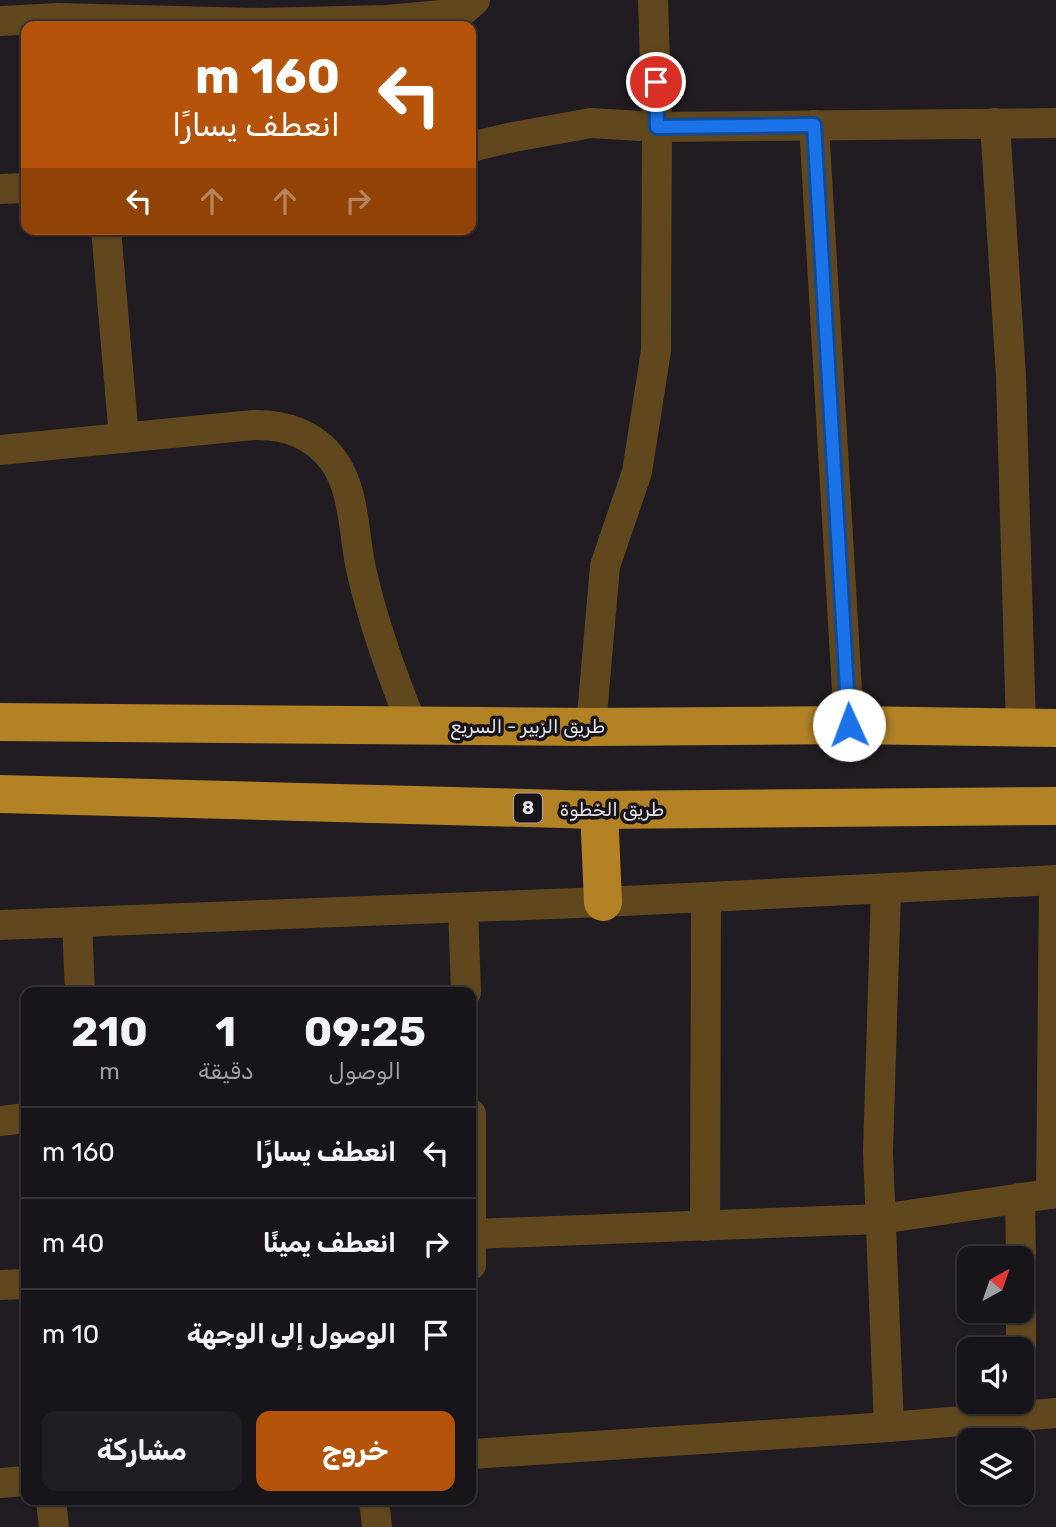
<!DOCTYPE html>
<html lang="ar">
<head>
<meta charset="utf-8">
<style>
  :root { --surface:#18151a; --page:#211e23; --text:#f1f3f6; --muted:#9f9fa2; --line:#363439; --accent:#b45309 }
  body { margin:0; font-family:Rubik,Cairo,sans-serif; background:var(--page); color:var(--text); direction:rtl; height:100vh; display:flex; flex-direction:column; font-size:26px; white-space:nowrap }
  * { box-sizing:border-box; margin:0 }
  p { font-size:23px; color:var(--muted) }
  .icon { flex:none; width:38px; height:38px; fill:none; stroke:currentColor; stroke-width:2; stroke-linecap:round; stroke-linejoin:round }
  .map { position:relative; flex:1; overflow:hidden; direction:ltr }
  .details { position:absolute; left:21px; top:987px; width:455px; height:518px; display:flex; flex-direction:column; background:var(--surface); border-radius:14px; box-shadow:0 2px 5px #0004,0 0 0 2px var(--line); direction:rtl }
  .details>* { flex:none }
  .top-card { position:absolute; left:21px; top:21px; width:455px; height:214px; border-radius:14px; box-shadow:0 2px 5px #0004,0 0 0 2px var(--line); direction:rtl; background:#b45309; color:#fff; overflow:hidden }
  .needle { width:46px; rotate:40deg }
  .fabs { position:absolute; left:957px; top:1246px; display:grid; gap:14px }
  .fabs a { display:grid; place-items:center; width:77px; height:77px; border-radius:14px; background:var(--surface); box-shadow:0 2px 5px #0004,0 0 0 2px var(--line); font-size:35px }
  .pin { position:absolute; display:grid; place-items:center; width:60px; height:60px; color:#fff; margin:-30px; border:4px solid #fff; border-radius:50%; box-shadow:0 2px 7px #0007 }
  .me { position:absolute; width:77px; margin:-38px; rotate:358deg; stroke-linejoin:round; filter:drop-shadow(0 0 5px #0008) }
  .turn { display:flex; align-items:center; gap:24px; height:147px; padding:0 21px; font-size:32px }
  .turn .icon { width:91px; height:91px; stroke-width:2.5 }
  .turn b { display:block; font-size:49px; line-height:60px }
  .lanes { display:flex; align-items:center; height:66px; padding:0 21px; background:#0003; justify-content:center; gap:35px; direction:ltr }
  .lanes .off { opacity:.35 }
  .eta { display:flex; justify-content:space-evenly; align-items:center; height:119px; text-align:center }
  .eta b { font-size:42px; font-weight:700; line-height:49px }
  .action { display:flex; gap:14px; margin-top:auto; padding:14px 21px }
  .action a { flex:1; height:80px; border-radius:14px; background:var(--accent); color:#fff; font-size:28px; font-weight:700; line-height:80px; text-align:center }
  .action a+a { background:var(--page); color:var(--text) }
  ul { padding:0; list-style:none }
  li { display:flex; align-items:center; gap:21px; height:91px; padding:0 21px; border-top:2px solid var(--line) }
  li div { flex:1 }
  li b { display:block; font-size:26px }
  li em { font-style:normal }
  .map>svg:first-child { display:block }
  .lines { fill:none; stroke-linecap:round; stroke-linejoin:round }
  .minor { stroke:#60471d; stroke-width:30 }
  .highway { stroke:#b28225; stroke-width:38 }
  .route-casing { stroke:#114b97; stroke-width:18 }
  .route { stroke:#1a73e8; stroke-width:12 }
  .labels { text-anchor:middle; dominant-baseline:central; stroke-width:7; stroke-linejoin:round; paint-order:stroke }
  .shield { fill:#161319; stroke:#a8a6ab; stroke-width:2 }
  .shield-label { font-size:18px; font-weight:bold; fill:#e7e5e9 }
  .street-label { font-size:19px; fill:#e7e5e9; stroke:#161319 }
</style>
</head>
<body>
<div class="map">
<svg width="1056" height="1527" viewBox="0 0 1056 1527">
  <rect width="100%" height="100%" fill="#201c22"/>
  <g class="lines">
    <!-- minor -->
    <g class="minor">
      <polyline points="653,0 657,127 1056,123"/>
      <polyline points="0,21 58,18 260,23 386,20 452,14 465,9 475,0"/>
      <polyline points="995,123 1011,377 1021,728"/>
      <polyline points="814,125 849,725"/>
      <polyline points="471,147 508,138 591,123 657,127 656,351 637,472 605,566 591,727"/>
      <polyline points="0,189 26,188"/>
      <polyline points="106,229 124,438"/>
      <path d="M0 450 253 425C284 424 314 434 333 460 356 491 353 537 362 573 374 626 392 675 412 725"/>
      <polyline points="886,889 878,1152 889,1427"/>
      <polyline points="463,908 466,992"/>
      <polyline points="77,922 80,992"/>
      <polyline points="0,925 603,902 1056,880"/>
      <polyline points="471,1114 471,1265"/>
      <polyline points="0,1121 26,1118"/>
      <polyline points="1051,1194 1054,881"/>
      <polyline points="1020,1198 1021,1258"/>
      <polyline points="705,1226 706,898"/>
      <polyline points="472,1234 881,1219 1056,1193"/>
      <polyline points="0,1285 26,1284"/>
      <polyline points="1021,1311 1021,1349"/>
      <polyline points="471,1454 889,1427 1056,1413"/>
      <polyline points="0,1483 26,1481"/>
      <polyline points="51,1500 54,1527"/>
      <polyline points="374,1500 377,1527"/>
    </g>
    <!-- highway -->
    <g class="highway">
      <polyline points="0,722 591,727 849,725 1056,728"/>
      <polyline points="0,794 599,810 1056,806"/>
      <polyline points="599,810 603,902"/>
    </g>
  </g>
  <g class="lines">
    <defs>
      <polyline id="route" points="656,82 657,127 814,125 849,725"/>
    </defs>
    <!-- route casing -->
    <use href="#route" class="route-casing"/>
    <!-- route -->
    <use href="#route" class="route"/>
  </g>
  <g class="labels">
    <!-- shield labels -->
    <rect class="shield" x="514" y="793.5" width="28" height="29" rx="5"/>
    <g class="shield-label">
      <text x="528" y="808">8</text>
    </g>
    <!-- street labels -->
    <g class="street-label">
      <text x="528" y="726">طريق الزبير - السريع</text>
      <text x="612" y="809">طريق الخطوة</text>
    </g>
  </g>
</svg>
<div class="fabs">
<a><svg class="needle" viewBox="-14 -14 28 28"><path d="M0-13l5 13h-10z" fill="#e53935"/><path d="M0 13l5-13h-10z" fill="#9f9fa2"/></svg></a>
<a><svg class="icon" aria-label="sound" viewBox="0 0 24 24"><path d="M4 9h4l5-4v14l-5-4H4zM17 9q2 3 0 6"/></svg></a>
<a><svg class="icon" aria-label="layers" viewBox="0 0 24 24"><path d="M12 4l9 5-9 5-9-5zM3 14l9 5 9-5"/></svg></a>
</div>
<div class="pin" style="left:656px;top:82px;background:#d93025"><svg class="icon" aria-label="arrive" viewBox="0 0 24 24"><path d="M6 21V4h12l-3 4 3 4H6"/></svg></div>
<svg class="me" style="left:849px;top:725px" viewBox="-20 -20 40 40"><circle r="19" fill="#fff"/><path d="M0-13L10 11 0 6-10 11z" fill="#1a73e8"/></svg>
<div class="top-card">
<div class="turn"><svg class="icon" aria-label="left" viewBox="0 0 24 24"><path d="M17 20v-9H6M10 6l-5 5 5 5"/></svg><div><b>160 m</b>انعطف يسارًا</div></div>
<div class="lanes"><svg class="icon" aria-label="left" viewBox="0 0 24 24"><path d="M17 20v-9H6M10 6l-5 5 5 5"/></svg><svg class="icon off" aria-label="ahead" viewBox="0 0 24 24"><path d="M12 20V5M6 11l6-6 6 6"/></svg><svg class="icon off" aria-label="ahead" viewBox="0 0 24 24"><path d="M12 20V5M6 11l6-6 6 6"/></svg><svg class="icon off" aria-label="right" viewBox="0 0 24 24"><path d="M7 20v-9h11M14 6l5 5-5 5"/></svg></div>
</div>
<section class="details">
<div class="eta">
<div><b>09:25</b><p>الوصول</p></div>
<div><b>1</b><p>دقيقة</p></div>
<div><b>210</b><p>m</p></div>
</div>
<ul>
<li><svg class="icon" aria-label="left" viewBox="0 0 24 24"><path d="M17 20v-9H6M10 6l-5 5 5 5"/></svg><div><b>انعطف يسارًا</b></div><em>160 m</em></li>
<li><svg class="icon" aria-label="right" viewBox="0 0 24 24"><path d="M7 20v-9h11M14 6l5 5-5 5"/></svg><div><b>انعطف يمينًا</b></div><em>40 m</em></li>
<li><svg class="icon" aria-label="arrive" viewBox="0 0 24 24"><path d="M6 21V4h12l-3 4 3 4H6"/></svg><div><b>الوصول إلى الوجهة</b></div><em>10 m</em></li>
</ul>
<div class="action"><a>خروج</a><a>مشاركة</a></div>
</section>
</div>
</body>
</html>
